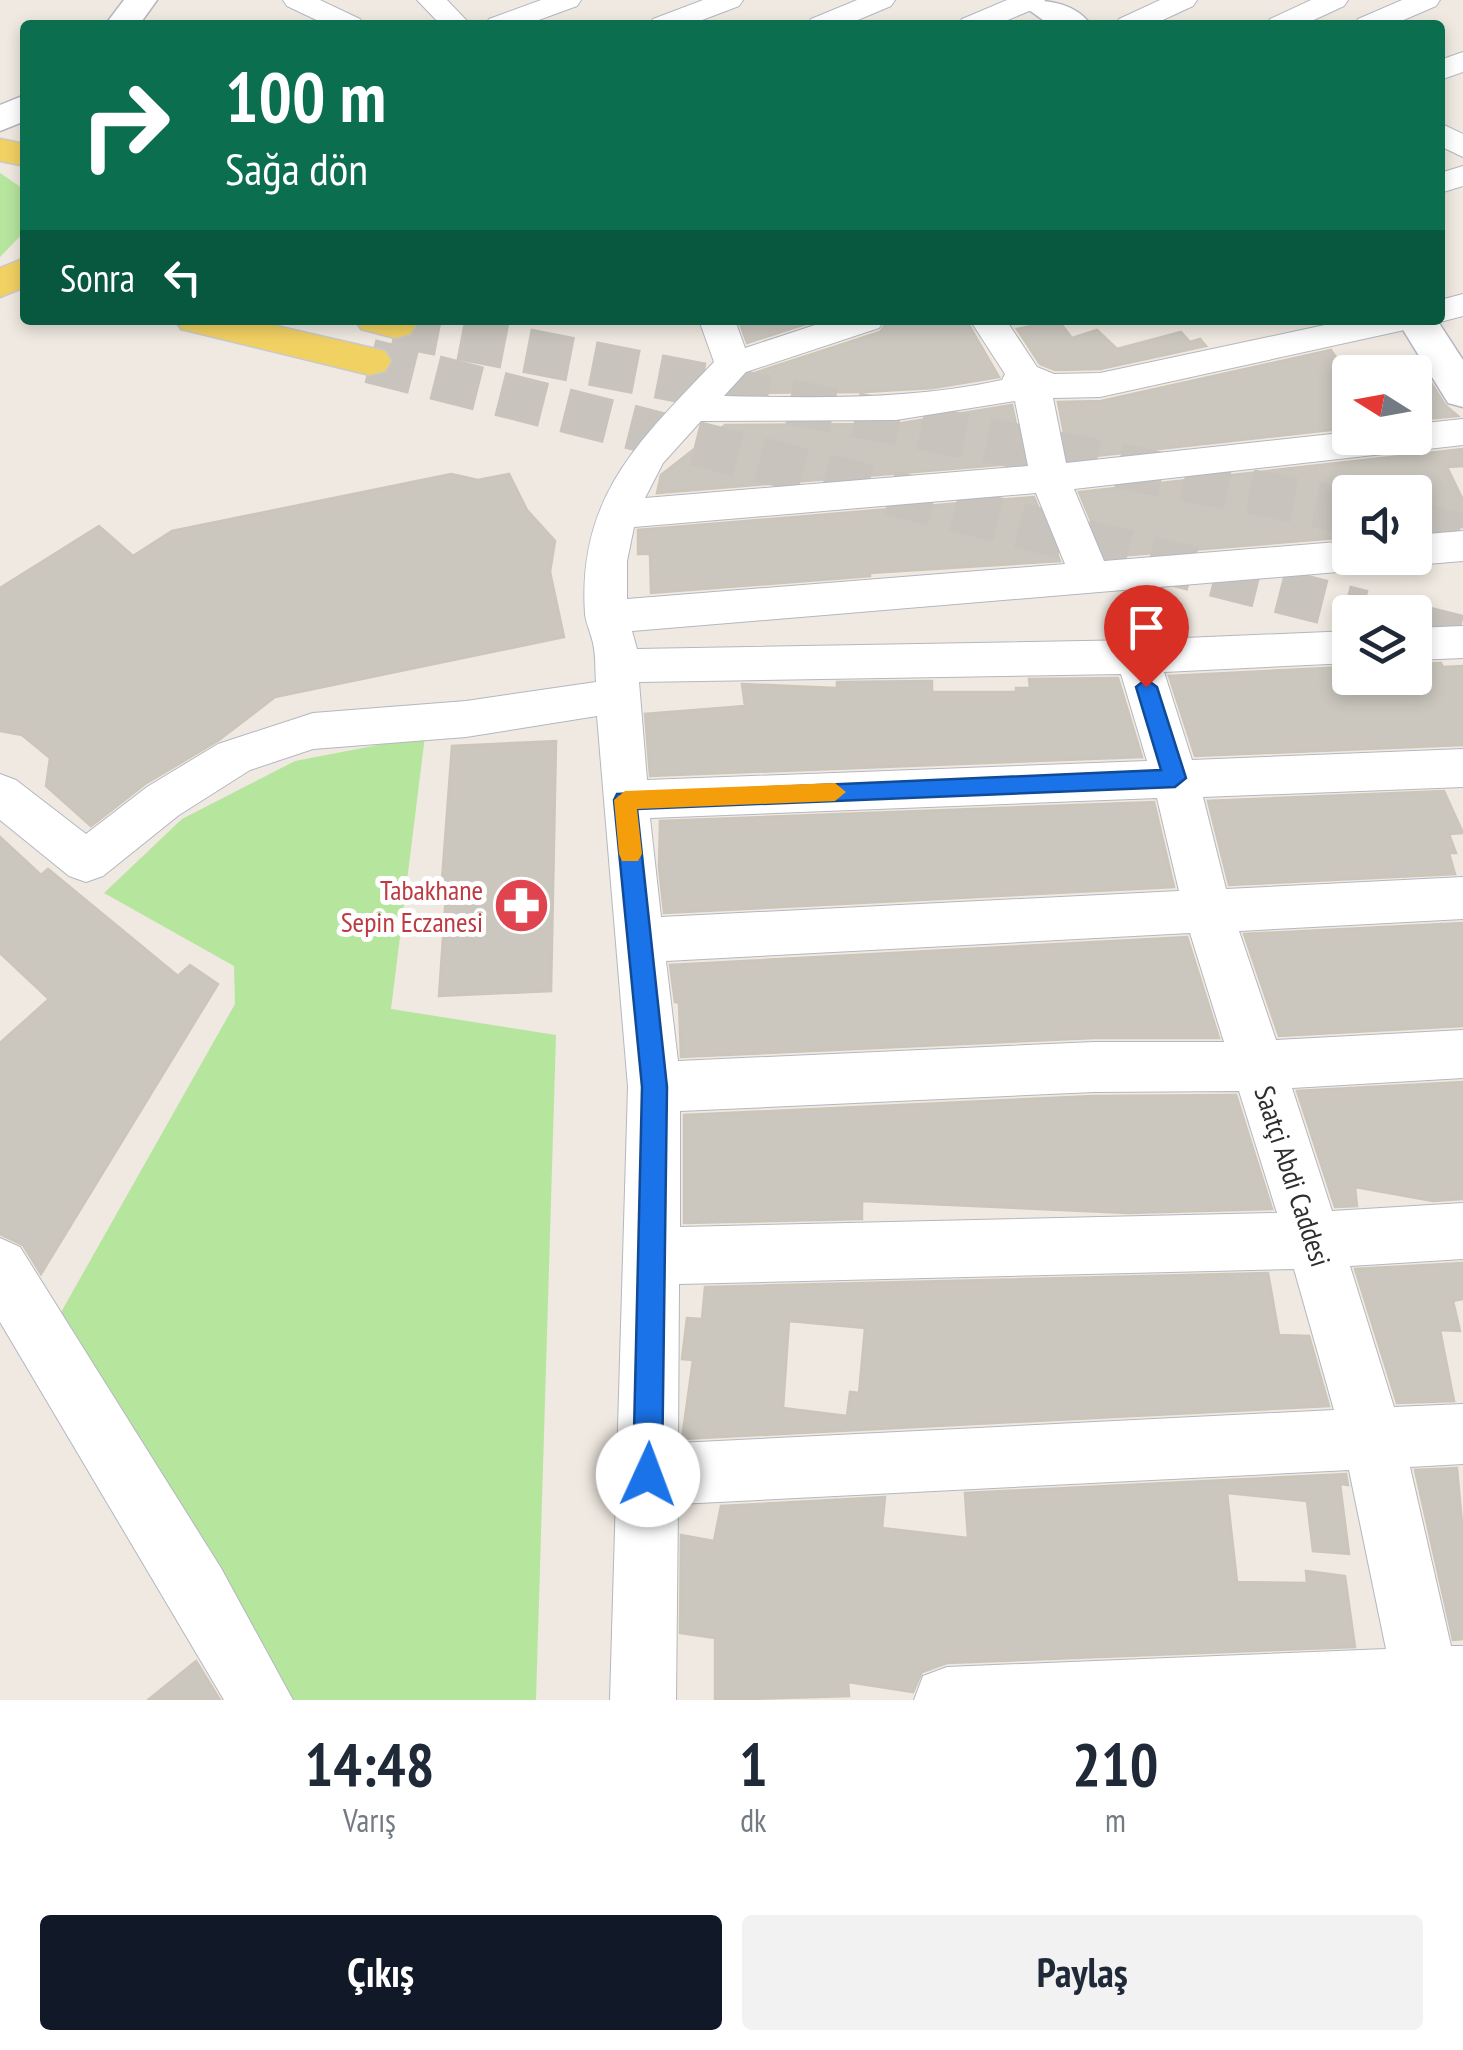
<!DOCTYPE html>
<html lang="tr">
<head>
<meta charset="utf-8">
<style>
  :root { --surface:#fff; --page:#f2f2f3; --text:#1f2937; --muted:#747a83; --accent:#111827 }
  body { margin:0; font-family:"PT Sans Narrow",sans-serif; background:var(--page); color:var(--text); height:100vh; display:flex; flex-direction:column; font-size:38px; white-space:nowrap }
  * { box-sizing:border-box; margin:0 }
  p { font-size:32px; color:var(--muted) }
  .icon { flex:none; width:55px; height:55px; fill:none; stroke:currentColor; stroke-width:2; stroke-linecap:round; stroke-linejoin:round }
  .map { position:relative; height:1700px; overflow:hidden }
  .details { display:flex; flex-direction:column; background:var(--surface); flex:1 }
  .details>* { flex:none }
  .guide { position:absolute; left:20px; top:20px; width:1425px; height:305px; border-radius:10px; box-shadow:0 5px 15px #0003; background:#0b6e4f; color:#fff; overflow:hidden }
  .needle { width:65px; rotate:281deg }
  .tools { position:absolute; left:1332px; top:355px; display:grid; gap:20px }
  .tools a { display:grid; place-items:center; width:100px; height:100px; border-radius:10px; background:var(--surface); box-shadow:0 5px 15px #0003; font-size:50px }
  .pin { position:absolute; display:grid; place-items:center; width:85px; height:85px; color:#fff; margin:-102px -42px; border-radius:50% 50% 50% 0; rotate:-45deg; box-shadow:0 0 10px #0007 }
  .pin .icon { rotate:45deg }
  .me { position:absolute; width:110px; margin:-55px; rotate:2deg; stroke-linejoin:round; filter:drop-shadow(0 0 8px #0008) }
  .turn { display:flex; align-items:center; gap:35px; height:210px; padding:0 40px; font-size:45px }
  .turn .icon { width:130px; height:130px; stroke-width:2.5 }
  .turn b { display:block; font-size:70px; line-height:85px }
  .then { display:flex; align-items:center; height:95px; padding:0 40px; background:#0003; gap:20px; font-size:38px }
  .eta { display:flex; justify-content:space-evenly; align-items:center; height:170px; text-align:center }
  .eta b { font-size:60px; font-weight:600; line-height:70px }
  .cta { display:flex; gap:20px; margin-top:auto; padding:20px 40px }
  .cta a { flex:1; height:115px; border-radius:10px; background:var(--accent); color:#fff; font-size:40px; font-weight:600; line-height:115px; text-align:center }
  .cta a+a { background:var(--page); color:var(--text) }
  .map>svg:first-child { display:block }
  .green { fill:#b6e59e }
  .building { fill:#cbc7bf; stroke:#cbc5ba; stroke-width:2.5; fill-rule:evenodd }
  .lines { fill:none; stroke-linecap:round; stroke-linejoin:round }
  .primary-tunnel { stroke:#c8c4bd; stroke-width:45; stroke-dasharray:45 22; stroke-linecap:butt }
  .street-casing { stroke:#b4b7c1; stroke-width:2 }
  .secondary-casing { stroke:#b4b7c1; stroke-width:3 }
  .primary-casing { stroke:#c9c9c9; stroke-width:3 }
  .street { fill:#fff; fill-rule:evenodd }
  .secondary { fill:#fff; fill-rule:evenodd }
  .primary { fill:#f2d163; fill-rule:evenodd }
  .route { fill:#1a73e8; stroke:#114b97; stroke-width:2.5 }
  .slow { fill:#f59e0b }
  .labels { text-anchor:middle; dominant-baseline:central; stroke-width:10; stroke-linejoin:round; paint-order:stroke }
  .health-label { font-size:28px; fill:#be3a42; stroke:#fff; text-anchor:end }
  .street-label { font-size:28px; fill:#2e2e2e; stroke:#fff }
</style>
</head>
<body>
<div class="map">
<svg width="1463" height="1700" viewBox="0 0 1463 1700">
  <rect width="100%" height="100%" fill="#efe9e1"/>
  <!-- green -->
  <g class="green">
    <polygon points="0,173 25,190 25,231 0,257"/>
    <polygon points="425,736 391,1009 556,1035 536,1700 282,1700 60,1314 235,1004 234,966 104,893 182,819 295,761"/>
  </g>
  <!-- building -->
  <g class="building">
    <polygon points="759,320 818,320 747,343 741,326"/>
    <polygon points="889,320 966,320 999,377 933,388 864,392 746,393 739,385 748,375 880,332"/>
    <polygon points="1058,320 1072,338 1097,330 1117,349 1181,332 1190,342 1200,339 1206,346 1100,369 1055,370 1040,364 1017,329"/>
    <polygon points="1331,350 1338,361 1414,356 1445,405 1458,416 1415,420 1415,372 1350,372 1350,428 1069,459 1058,402 1101,401"/>
    <polygon points="1012,405 1024,463 657,493 661,475 725,425 896,424"/>
    <polygon points="1463,449 1463,466 1447,467 1463,500 1463,527 1415,531 1415,492 1350,492 1350,537 1106,557 1079,492"/>
    <polygon points="451,474 478,480 509,474 527,510 555,541 550,572 564,637 275,697 219,740 145,784 91,826 46,786 50,758 22,735 0,731 0,588 99,526 133,556 172,531"/>
    <polygon points="1034,497 1060,561 870,573 870,576 651,593 650,554 638,554 638,530"/>
    <polygon points="1441,663 1443,667 1463,666 1463,745 1195,756 1169,676 1345,667 1348,678 1415,678 1415,664"/>
    <polygon points="1118,678 1142,757 650,776 645,714 745,706 742,684 837,688 837,682 932,681 932,692 1016,692 1016,688 1030,688 1029,679"/>
    <polygon points="556,741 551,991 439,996 447,880 442,880 452,746"/>
    <polygon points="1444,791 1463,833 1449,834 1456,853 1449,853 1455,874 1229,885 1208,801"/>
    <polygon points="1154,802 1174,887 664,913 659,867 660,821"/>
    <polygon points="0,837 41,875 48,869 178,976 190,965 218,984 41,1274 23,1245 0,1234 0,1043 49,999 0,953"/>
    <polygon points="1463,923 1463,1026 1279,1036 1244,934"/>
    <polygon points="1187,937 1219,1038 1094,1038 681,1057 679,1003 675,1002 670,965"/>
    <polygon points="1463,1082 1463,1199 1433,1201 1355,1187 1357,1206 1335,1207 1297,1091"/>
    <polygon points="1236,1095 1272,1209 1128,1213 862,1201 862,1219 684,1223 684,1115 1094,1096"/>
    <polygon points="1463,1263 1463,1299 1453,1301 1460,1331 1440,1330 1454,1401 1397,1403 1355,1269"/>
    <path d="M1268 1273 1279 1335 1309 1336 1329 1406 682 1439 693 1360 682 1359 687 1318 702 1319 705 1287ZM789 1321 865 1328 859 1393 850 1392 847 1416 783 1408Z"/>
    <polygon points="1457,1468 1463,1535 1463,1639 1453,1640 1415,1470"/>
    <polygon points="1346,1474 1348,1485 1340,1484 1349,1554 1313,1551 1307,1501 1227,1493 1237,1582 1307,1583 1306,1571 1345,1576 1355,1647 947,1663 922,1672 913,1692 848,1682 849,1696 715,1700 715,1638 680,1633 681,1535 714,1541 721,1506 885,1497 882,1528 968,1538 965,1493"/>
    <polygon points="196,1661 220,1700 148,1700"/>
  </g>
  <g class="lines">
    <!-- primary-tunnel -->
    <g class="primary-tunnel">
      <polyline points="395,325 1350,511"/>
      <polyline points="370,361 1363,612"/>
      <polyline points="1415,524 1463,536"/>
      <polyline points="1415,626 1463,638"/>
    </g>
    <defs>
      <g id="street">
        <polygon points="283,0 320,0 360,19 364,25 327,25 287,6"/>
        <polygon points="417,0 447,0 471,25 441,25"/>
        <polygon points="541,0 581,0 577,6 525,25 485,25 489,19"/>
        <polygon points="703,0 743,0 739,6 689,25 649,25 653,19"/>
        <polygon points="857,0 895,0 891,6 846,25 807,25 811,19"/>
        <polygon points="1007,0 1045,0 1041,6 996,25 958,25 962,19"/>
        <polygon points="1160,0 1197,0 1193,6 1152,25 1115,25 1119,19"/>
        <polygon points="1311,0 1348,0 1344,6 1303,25 1266,25 1270,19"/>
        <polygon points="1402,0 1440,0 1436,6 1392,25 1354,25 1358,19"/>
        <polygon points="1463,52 1463,72 1440,80 1440,60"/>
        <polygon points="1440,123 1463,134 1463,157 1440,146"/>
        <polygon points="1463,166 1463,186 1440,193 1440,173"/>
        <polygon points="1463,294 1463,316 1440,322 1432,320 1440,320 1440,300"/>
        <path d="M699 320H735L745 348 830 320H885L879 328 746 372 724 396C817 398 911 400 1002 380L1005 374 970 320H1006L1037 367 1054 374 1100 373 1348 320H1418L1412 328 1400 331 1100 397 1053 398 1066 463 1350 432V438H1415V424L1463 419V445L1074 489 1104 561 1350 541V558H1370L1364 566 1350 571 632 631 637 649 1137 640 1350 631V663L1164 672 1192 760 1463 749V787L1203 797 1226 889 1463 877V919L1239 931 1276 1040 1463 1030V1078L1292 1088 1332 1211 1463 1203V1259L1350 1266 1394 1407 1463 1404V1464L1410 1467 1451 1646H1463V1700H914L923 1676 947 1667 1386 1649 1349 1470 678 1504 676 1700H610L628 1087 597 716 466 737 313 749 250 770 179 815 103 876 86 882 69 876 0 820V774L16 780 86 834 147 787 218 744 313 713 466 701 596 682C595 669 596 656 593 643 591 633 586 624 585 614 577 496 641 439 714 362ZM1015 401 1028 466 645 498 663 463 701 421 896 420ZM1036 493 1065 564 627 599V561L634 527ZM1121 674 1147 761 647 780 639 682ZM1157 798 1179 891 661 917 650 818ZM1190 933 1224 1042H1094L678 1061 666 961ZM1239 1091 1277 1213 680 1227V1111L1094 1092ZM1294 1269 1334 1410 678 1443 679 1284Z"/>
        <polygon points="1463,531 1463,561 1415,565 1399,558 1415,558 1415,535"/>
        <polygon points="1463,626 1463,658 1415,660 1415,628"/>
        <polygon points="0,1238 20,1247 221,1568 293,1700 224,1700 0,1322"/>
      </g>
      <g id="secondary">
        <polygon points="124,0 157,0 139,25 105,25"/>
        <path d="M1015 0C1042 0 1073 0 1091 25H1050Z"/>
        <polygon points="25,95 25,121 0,131 0,105"/>
        <polygon points="1397,320 1437,320 1463,360 1463,407 1448,403"/>
      </g>
      <g id="primary">
        <polygon points="0,139 25,144 25,166 0,161"/>
        <polygon points="25,258 25,287 0,297 0,268"/>
        <polygon points="175,320 251,320 385,351 391,361 385,371 370,375 181,329"/>
        <polygon points="355,320 412,320 416,325 410,334 395,338 361,329"/>
      </g>
    </defs>
    <!-- street casing -->
    <use href="#street" class="street-casing"/>
    <!-- secondary casing -->
    <use href="#secondary" class="secondary-casing"/>
    <!-- primary casing -->
    <use href="#primary" class="primary-casing"/>
    <!-- street -->
    <use href="#street" class="street"/>
    <!-- secondary -->
    <use href="#secondary" class="secondary"/>
    <!-- primary -->
    <use href="#primary" class="primary"/>
  </g>
  <!-- route -->
  <polygon class="route" points="1146,679 1157,687 1186,778 1175,787 637,809 667,1087 662,1475 658,1485 648,1490 637,1485 633,1475 642,1087 614,800 617,794 1161,770 1136,687"/>
  <!-- slow -->
  <polygon class="slow" points="835,783 846,792 835,801 637,809 642,854 638,861 622,861 619,854 614,800 625,791"/>
  <!-- icons -->
  <defs>
    <symbol id="pharmacy-disc" viewBox="-11 -11 22 22"><circle r="9.5" fill="#e0444e" stroke="#fff"/><path d="M-2-6h4v4h4v4h-4v4h-4v-4h-4v-4h4Z" fill="#fff"/></symbol>
  </defs>
  <g fill-rule="evenodd">
    <use href="#pharmacy-disc" x="490" y="874" width="63" height="63"/>
  </g>
  <g class="labels">
    <!-- health labels -->
    <g class="health-label">
      <text x="483" y="889">Tabakhane<tspan x="483" dy="32">Sepin Eczanesi</tspan></text>
    </g>
    <!-- street labels -->
    <g class="street-label">
      <text transform="translate(1293 1176) rotate(72)">Saatçi Abdi Caddesi</text>
    </g>
  </g>
</svg>
<div class="tools">
<a><svg class="needle" viewBox="-14 -14 28 28"><path d="M0-13l5 13h-10z" fill="#e53935"/><path d="M0 13l5-13h-10z" fill="#747a83"/></svg></a>
<a><svg class="icon" aria-label="sound" viewBox="0 0 24 24"><path d="M4 9h4l5-4v14l-5-4H4zM17 9q2 3 0 6"/></svg></a>
<a><svg class="icon" aria-label="layers" viewBox="0 0 24 24"><path d="M12 4l9 5-9 5-9-5zM3 14l9 5 9-5"/></svg></a>
</div>
<div class="pin" style="left:1146px;top:687px;background:#d93025"><svg class="icon" aria-label="arrive" viewBox="0 0 24 24"><path d="M6 21V4h12l-3 4 3 4H6"/></svg></div>
<svg class="me" style="left:648px;top:1475px" viewBox="-20 -20 40 40"><circle r="19" fill="#fff"/><path d="M0-13L10 11 0 6-10 11z" fill="#1a73e8"/></svg>
<div class="guide">
<div class="turn"><svg class="icon" aria-label="right" viewBox="0 0 24 24"><path d="M7 20v-9h11M14 6l5 5-5 5"/></svg><div><b>100 m</b>Sağa dön</div></div>
<div class="then">Sonra<svg class="icon" aria-label="left" viewBox="0 0 24 24"><path d="M17 20v-9H6M10 6l-5 5 5 5"/></svg></div>
</div>
</div>
<section class="details">
<div class="eta">
<div><b>14:48</b><p>Varış</p></div>
<div><b>1</b><p>dk</p></div>
<div><b>210</b><p>m</p></div>
</div>
<div class="cta"><a>Çıkış</a><a>Paylaş</a></div>
</section>
</body>
</html>
